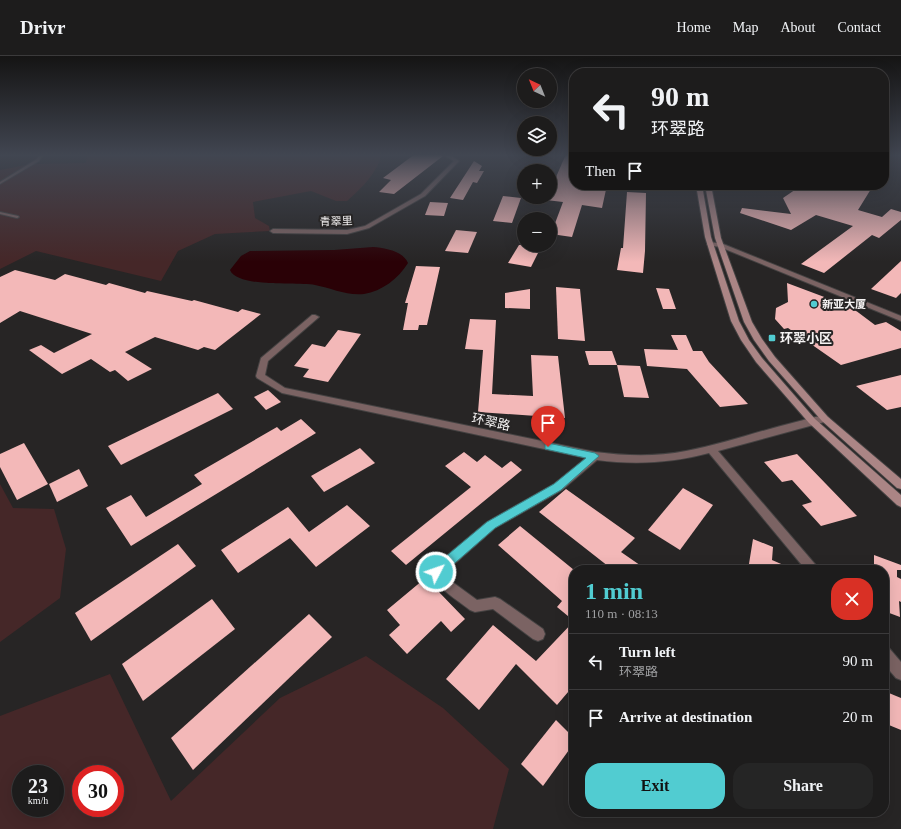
<!DOCTYPE html>
<html lang="en">
<head>
<meta charset="utf-8">
<style>
  :root { --surface:#1d1c1c; --page:#252525; --text:#f1f3f6; --muted:#a0a1a3; --line:#3b3a3b; --accent:#51ccd1 }
  body { margin:0; font-family:"Times New Roman","Noto Sans SC",serif; background:var(--page); color:var(--text); height:100vh; display:flex; flex-direction:column; font-size:15px; white-space:nowrap }
  * { box-sizing:border-box; margin:0 }
  p { font-size:13px; color:var(--muted) }
  .icon { flex:none; width:22px; height:22px; fill:none; stroke:currentColor; stroke-width:2; stroke-linecap:round; stroke-linejoin:round }
  .map { position:relative; flex:1; overflow:hidden }
  .drawer { position:absolute; left:569px; top:509px; width:320px; height:252px; display:flex; flex-direction:column; background:var(--surface); border-radius:16px; box-shadow:0 4px 16px #0002,0 0 0 1px var(--line) }
  .drawer>* { flex:none }
  .hud { position:absolute; left:569px; top:12px; width:320px; height:122px; border-radius:16px; box-shadow:0 4px 16px #0002,0 0 0 1px var(--line); background:#1d1c1c; color:var(--text); overflow:hidden }
  .needle { width:26px; rotate:317deg }
  .tools { position:absolute; left:517px; top:12px; display:grid; gap:8px }
  .tools a { display:grid; place-items:center; width:40px; height:40px; border-radius:50%; background:var(--surface); box-shadow:0 4px 16px #0002,0 0 0 1px var(--line); font-size:20px }
  .speed { position:absolute; left:12px; top:709px; display:flex; gap:8px; font-size:20px; font-weight:700; text-align:center }
  .speed>* { display:grid; place-content:center; width:52px; height:52px; border-radius:50%; background:var(--surface); box-shadow:0 4px 16px #0002,0 0 0 1px var(--line); line-height:1 }
  .speed small { font-size:10px; font-weight:400 }
  .speed .limit { border:6px solid #d22; background:#fff; color:#111 }
  .pin { position:absolute; display:grid; place-items:center; width:34px; height:34px; color:#fff; margin:-41px -17px; border-radius:50% 50% 50% 0; rotate:-45deg; box-shadow:0 0 4px #0007 }
  .pin .icon { rotate:45deg }
  .me { position:absolute; width:44px; margin:-22px; rotate:49deg; stroke-linejoin:round; filter:drop-shadow(0 0 3px #0008) }
  .turn { display:flex; align-items:center; gap:14px; height:84px; padding:0 16px; font-size:18px }
  .turn .icon { width:52px; height:52px; stroke-width:2.5 }
  .turn b { display:block; font-size:28px; line-height:34px }
  .then { display:flex; align-items:center; height:38px; padding:0 16px; background:#0003; gap:8px; font-size:15px }
  .round { display:grid; place-items:center; flex:none; width:42px; height:42px; border-radius:16px; background:var(--page) }
  .headline { display:flex; align-items:center; justify-content:space-between; height:68px; padding:0 16px }
  h1 { font-size:24px; font-weight:700; line-height:30px; color:var(--accent) }
  .primary-button { display:flex; gap:8px; margin-top:auto; padding:8px 16px }
  .primary-button a { flex:1; height:46px; border-radius:16px; background:var(--accent); color:#111; font-size:16px; font-weight:700; line-height:46px; text-align:center }
  .primary-button a+a { background:var(--page); color:var(--text) }
  ul { padding:0; list-style:none }
  li { display:flex; align-items:center; gap:12px; height:56px; padding:0 16px; border-top:1px solid var(--line) }
  li div { flex:1 }
  li b { display:block; font-size:15px }
  li em { font-style:normal }
  header { display:flex; align-items:center; gap:24px; box-sizing:border-box; height:56px; padding:0 20px; background:var(--surface); border-bottom:1px solid var(--line) }
  header strong { font-size:19px }
  nav { display:flex; gap:22px; margin-inline-start:auto; font-size:14px }
  .map>svg:first-child { display:block }
  .green { fill:#452728; fill-rule:evenodd }
  .water { fill:#2a0106 }
  .building { fill:#f3b8b8 }
  .lines { fill:none; stroke-linecap:round; stroke-linejoin:round }
  .service-casing { stroke:#444242; stroke-width:2 }
  .minor-casing { stroke:#444242; stroke-width:2 }
  .secondary-casing { stroke:#444242; stroke-width:2 }
  .service { fill:#7b6363; fill-rule:evenodd }
  .minor { fill:#7b6363; fill-rule:evenodd }
  .secondary { fill:#ab8585; fill-rule:evenodd }
  .route { fill:#51ccd1; stroke:#358588 }
  .poi-dot { fill:#51ccd1; stroke:#272525; stroke-width:1.5 }
  .labels { text-anchor:middle; dominant-baseline:central; stroke-width:4; stroke-linejoin:round; paint-order:stroke }
  .far-street-label { font-size:11px; fill:#f5f3f3; stroke:#272525 }
  .far-poi-label { font-size:11px; font-weight:bold; fill:#f5f3f3; stroke:#272525; text-anchor:start }
  .poi-label { font-size:13px; font-weight:bold; fill:#f5f3f3; stroke:#272525; text-anchor:start }
  .street-label { font-size:13px; fill:#f5f3f3; stroke:#272525 }
</style>
</head>
<body>
<header>
<strong>Drivr</strong>
<nav><a>Home</a><a>Map</a><a>About</a><a>Contact</a></nav>
</header>
<div class="map">
<svg width="901" height="773" viewBox="0 0 901 773">
  <rect width="100%" height="100%" fill="#272525"/>
  <!-- green -->
  <g class="green">
    <path d="M87 98H382C377 117 362 132 347 145H336L311 135 253 146 255 162 269 170 270 175 215 178 178 195 161 225 36 195 0 213V114L31 108 86 107Z"/>
    <polygon points="0,428 13,452 54,453 66,493 60,542 0,586"/>
    <path d="M366 600 443 652 509 713 493 773H0V660L110 618 171 745 280 642ZM21 718H55V752H21ZM81 718H115V752H81Z"/>
  </g>
  <!-- water -->
  <path class="water" d="M373 191C385 192 403 195 408 207 398 223 382 235 364 238 347 240 331 232 315 229 299 226 237 232 230 214L241 200 250 195 334 194Z"/>
  <!-- building -->
  <g class="building">
    <polygon points="415,98 441,98 443,100 394,138 379,136 391,124 383,122"/>
    <polygon points="566,98 574,98 574,129 607,129 602,152 582,149 572,181 551,178 563,146 546,144 547,141 550,141 550,135"/>
    <polygon points="474,105 482,110 479,115 484,115 477,127 473,126 463,144 450,142"/>
    <polygon points="802,129 852,129 871,133 858,154 882,161 891,153 901,156 901,164 879,182 872,179 824,217 801,208 853,170 816,159 791,174 740,157 742,152 791,158 783,142"/>
    <polygon points="627,136 646,137 645,195 643,217 617,214 621,192 623,192"/>
    <polygon points="503,140 521,142 512,167 493,165"/>
    <polygon points="430,146 448,147 444,160 425,159"/>
    <polygon points="456,174 477,176 468,197 445,195"/>
    <polygon points="519,189 542,189 531,211 508,207"/>
    <polygon points="901,205 901,237 896,242 871,233"/>
    <polygon points="416,210 440,211 427,269 419,269 418,274 403,274 408,247 405,247"/>
    <polygon points="15,214 55,224 65,218 106,229 109,227 145,237 147,235 192,245 194,244 238,256 242,253 261,258 215,294 204,291 198,294 155,281 125,296 152,313 128,325 115,314 110,316 91,303 62,318 29,294 41,289 54,297 92,278 20,255 0,267 0,221"/>
    <polygon points="787,227 851,251 875,269 886,266 901,275 901,292 841,309 788,272 784,273 775,263 776,252 788,246"/>
    <polygon points="556,231 580,233 585,285 558,283"/>
    <polygon points="656,232 669,233 676,253 663,253"/>
    <polygon points="530,233 530,253 505,252 505,237"/>
    <polygon points="470,263 496,264 492,338 533,340 531,299 558,300 565,362 478,356 483,294 465,293"/>
    <polygon points="338,274 361,278 328,326 303,321 309,313 294,310 312,288 325,291"/>
    <polygon points="671,279 686,279 693,295 702,295 709,306 748,348 720,351 687,313 647,310 644,293 678,294"/>
    <polygon points="585,295 612,295 617,309 589,309"/>
    <polygon points="617,309 640,310 649,342 624,341"/>
    <polygon points="901,319 901,351 887,354 856,330"/>
    <polygon points="268,334 281,346 266,354 254,341"/>
    <polygon points="218,337 233,353 121,409 108,390"/>
    <polygon points="301,363 316,377 131,490 106,452 131,439 146,461 202,428 194,419 277,371 281,375"/>
    <polygon points="24,387 48,428 17,444 0,411 0,398"/>
    <polygon points="360,392 375,407 324,436 311,420"/>
    <polygon points="464,396 477,406 485,399 502,412 511,405 522,414 406,509 391,495 471,431 445,410"/>
    <polygon points="797,398 857,460 821,470 802,449 812,446 792,424 782,426 764,406"/>
    <polygon points="79,413 88,430 57,446 49,428"/>
    <polygon points="683,432 713,449 680,494 648,474"/>
    <polygon points="566,433 635,482 621,496 647,514 613,514 539,456"/>
    <polygon points="347,449 370,470 316,511 290,482 238,517 221,494 288,451 309,476"/>
    <polygon points="520,470 574,514 574,629 557,649 516,608 479,654 446,623 493,569 536,605 574,565 557,551 562,545 498,489"/>
    <polygon points="753,483 773,491 772,504 795,514 748,514"/>
    <polygon points="178,488 196,510 91,585 75,557"/>
    <polygon points="874,499 901,509 901,514 897,514 897,521 901,523 901,546 899,545 900,561 884,555 884,514 874,514"/>
    <polygon points="423,524 435,536 437,534 465,563 451,576 441,565 407,598 389,579 400,569 387,554"/>
    <polygon points="212,543 235,573 143,645 122,608"/>
    <polygon points="309,558 332,581 193,714 171,682"/>
    <polygon points="884,635 901,642 901,674 884,667"/>
    <polygon points="556,664 574,682 574,687 543,730 521,708"/>
  </g>
  <g class="lines">
    <defs>
      <g id="service">
        <polygon points="40,98 43,98 39,105 0,128 0,126 37,103"/>
        <polygon points="0,156 18,160 19,161 17,162 0,158"/>
      </g>
      <g id="minor">
        <polygon points="442,98 448,98 459,105 425,140 369,172 347,178 273,177 270,175 273,173 347,174 365,170 421,138 454,105"/>
        <polygon points="710,186 723,188 901,260 901,265 720,191 708,189 707,188"/>
        <path d="M312 259H315L319 261 268 305 265 319 285 332 595 396C626 400 656 401 686 395 723 388 759 375 796 366 805 364 819 358 828 361L830 363 828 365 718 395 820 514H806L709 397C672 407 635 409 597 404L562 434 495 472 444 517 451 525 477 544 495 541 500 543 543 573 545 578 543 583 538 585 533 583 493 553 475 556 470 554C456 543 438 533 430 516L432 512 487 466 554 428 586 402 282 337 257 322 256 320 261 302Z"/>
        <polygon points="884,590 889,592 901,606 901,624 896,622 884,608"/>
      </g>
      <g id="secondary">
        <polygon points="696,129 702,129 711,181 739,265 749,284 762,302 815,363 901,439 901,451 897,449 809,367 756,306 741,284 731,265 705,181"/>
        <polygon points="705,129 711,129 721,182 752,266 762,283 775,301 828,361 901,423 901,433 897,432 822,365 769,305 754,284 744,266 715,182"/>
      </g>
    </defs>
    <!-- service casing -->
    <use href="#service" class="service-casing"/>
    <!-- minor casing -->
    <use href="#minor" class="minor-casing"/>
    <!-- secondary casing -->
    <use href="#secondary" class="secondary-casing"/>
    <!-- service -->
    <use href="#service" class="service"/>
    <!-- minor -->
    <use href="#minor" class="minor"/>
    <!-- secondary -->
    <use href="#secondary" class="secondary"/>
  </g>
  <!-- sky -->
  <linearGradient id="sky" x2="0" y2="1"><stop stop-color="#151414"/><stop offset="0.48" stop-color="#414651"/><stop offset="1" stop-color="#414651" stop-opacity="0"/></linearGradient>
  <rect width="901" height="206" fill="url(#sky)"/>
  <!-- route -->
  <polygon class="route" points="548,387 595,397 599,400 561,434 495,472 440,520 436,521 432,520 431,516 432,512 487,466 554,428 586,402 545,393 545,388"/>
  <!-- markers -->
  <g class="poi-dot">
    <circle cx="814" cy="248" r="4"/>
    <rect x="768" y="278" width="8" height="8" rx="2"/>
  </g>
  <g class="labels">
    <!-- far-street labels -->
    <g class="far-street-label">
      <text transform="translate(336 165) rotate(-2)">青翠里</text>
    </g>
    <!-- far-poi labels -->
    <g class="far-poi-label">
      <text x="822" y="248">新亚大厦</text>
    </g>
    <!-- poi labels -->
    <g class="poi-label">
      <text x="780" y="282">环翠小区</text>
    </g>
    <!-- street labels -->
    <g class="street-label">
      <text transform="translate(491 366) rotate(12)">环翠路</text>
    </g>
  </g>
</svg>
<div class="tools">
<a><svg class="needle" viewBox="-14 -14 28 28"><path d="M0-13l5 13h-10z" fill="#e53935"/><path d="M0 13l5-13h-10z" fill="#a0a1a3"/></svg></a>
<a><svg class="icon" aria-label="layers" viewBox="0 0 24 24"><path d="M12 4l9 5-9 5-9-5zM3 14l9 5 9-5"/></svg></a>
<a>+</a>
<a>−</a>
</div>
<div class="speed"><div>23<small>km/h</small></div><div class="limit">30</div></div>
<div class="pin" style="left:548px;top:391px;background:#d93025"><svg class="icon" aria-label="arrive" viewBox="0 0 24 24"><path d="M6 21V4h12l-3 4 3 4H6"/></svg></div>
<svg class="me" style="left:436px;top:516px" viewBox="-20 -20 40 40"><circle r="17" fill="#51ccd1" stroke="#fff" stroke-width="3"/><path d="M0-11L8 9 0 5-8 9z" fill="#fff"/></svg>
<div class="hud">
<div class="turn"><svg class="icon" aria-label="left" viewBox="0 0 24 24"><path d="M17 20v-9H6M10 6l-5 5 5 5"/></svg><div><b>90 m</b>环翠路</div></div>
<div class="then">Then<svg class="icon" aria-label="arrive" viewBox="0 0 24 24"><path d="M6 21V4h12l-3 4 3 4H6"/></svg></div>
</div>
<section class="drawer">
<div class="headline"><div><h1>1 min</h1><p>110 m · 08:13</p></div><a class="round" style="background:#d93025;color:#fff"><svg class="icon" aria-label="close" viewBox="0 0 24 24"><path d="M6 6l12 12M18 6L6 18"/></svg></a></div>
<ul>
<li><svg class="icon" aria-label="left" viewBox="0 0 24 24"><path d="M17 20v-9H6M10 6l-5 5 5 5"/></svg><div><b>Turn left</b><p>环翠路</p></div><em>90 m</em></li>
<li><svg class="icon" aria-label="arrive" viewBox="0 0 24 24"><path d="M6 21V4h12l-3 4 3 4H6"/></svg><div><b>Arrive at destination</b></div><em>20 m</em></li>
</ul>
<div class="primary-button"><a>Exit</a><a>Share</a></div>
</section>
</div>
</body>
</html>
